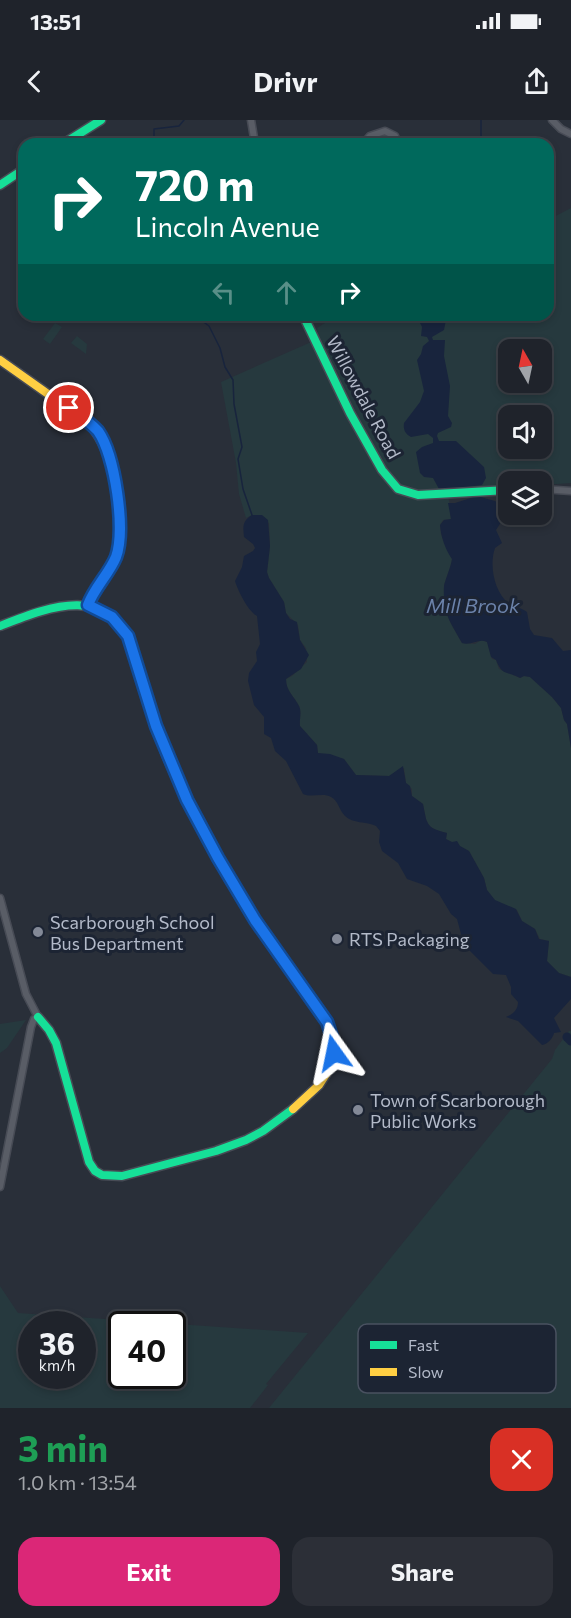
<!DOCTYPE html>
<html lang="en">
<head>
<meta charset="utf-8">
<style>
  :root { --surface:#1f232b; --page:#2c2f37; --text:#f1f3f6; --muted:#a1a4a9; --line:#3c4047; --accent:#db2777 }
  body { margin:0; font-family:Commissioner,sans-serif; background:var(--page); color:var(--text); height:100vh; display:flex; flex-direction:column; font-size:22px; white-space:nowrap }
  * { box-sizing:border-box; margin:0 }
  p { font-size:20px; color:var(--muted) }
  .icon { flex:none; width:33px; height:33px; fill:none; stroke:currentColor; stroke-width:2; stroke-linecap:round; stroke-linejoin:round }
  .map { position:relative; height:1288px; overflow:hidden }
  .panel { display:flex; flex-direction:column; background:var(--surface); flex:1 }
  .panel>* { flex:none }
  .guide { position:absolute; left:18px; top:18px; width:536px; height:183px; border-radius:18px; box-shadow:0 3px 9px #0003,0 0 0 2px var(--line); background:#00695c; color:#fff; overflow:hidden }
  .needle { width:39px; rotate:351deg }
  .controls { position:absolute; left:498px; top:219px; display:grid; gap:12px }
  .controls a { display:grid; place-items:center; width:54px; height:54px; border-radius:12px; background:var(--surface); box-shadow:0 3px 9px #0003,0 0 0 2px var(--line); font-size:30px }
  .speed { position:absolute; left:18px; top:1191px; display:flex; gap:12px; font-size:30px; font-weight:700; text-align:center }
  .speed>* { display:grid; place-content:center; width:78px; height:78px; border-radius:50%; background:var(--surface); box-shadow:0 3px 9px #0003,0 0 0 2px var(--line); line-height:1 }
  .speed small { font-size:15px; font-weight:400 }
  .speed .limit { border:3px solid #111; border-radius:9px; background:#fff; color:#111 }
  .pin { position:absolute; display:grid; place-items:center; width:51px; height:51px; color:#fff; margin:-26px; border:3px solid #fff; border-radius:50%; box-shadow:0 2px 6px #0007 }
  .me { position:absolute; width:66px; margin:-33px; rotate:348deg; stroke-linejoin:round; filter:drop-shadow(0 0 4px #0008) }
  .turn { display:flex; align-items:center; gap:21px; height:126px; padding:0 18px; font-size:27px }
  .turn .icon { width:78px; height:78px; stroke-width:2.5 }
  .turn b { display:block; font-size:42px; line-height:51px }
  .lanes { display:flex; align-items:center; height:57px; padding:0 18px; background:#0003; justify-content:center; gap:30px; direction:ltr }
  .lanes .off { opacity:.35 }
  .round { display:grid; place-items:center; flex:none; width:63px; height:63px; border-radius:18px; background:var(--page) }
  .overview { display:flex; align-items:center; justify-content:space-between; height:102px; padding:0 18px }
  h1 { font-size:36px; font-weight:700; line-height:45px; color:#1e9e55 }
  .cta { display:flex; gap:12px; margin-top:auto; padding:12px 18px }
  .cta a { flex:1; height:69px; border-radius:18px; background:var(--accent); color:#fff; font-size:24px; font-weight:700; line-height:69px; text-align:center }
  .cta a+a { background:var(--page); color:var(--text) }
  .status { display:flex; justify-content:space-between; align-items:center; height:42px; padding:0 30px; background:var(--surface); direction:ltr }
  .status svg { height:16px; fill:currentColor }
  header { display:flex; justify-content:space-between; align-items:center; height:78px; padding:0 18px; background:var(--surface); font-size:27px; font-weight:700 }
  .map>svg:first-child { display:block }
  .green { fill:#26393e; fill-rule:evenodd }
  .water { fill:#18243d }
  .lines { fill:none; stroke-linecap:round; stroke-linejoin:round }
  .stream { stroke:#18243d; stroke-width:1.5 }
  .river { stroke:#18243d; stroke-width:9 }
  .street-casing { stroke:#474b55; stroke-width:9 }
  .fast-casing { stroke:#474b55; stroke-width:11 }
  .slow-casing { stroke:#474b55; stroke-width:11 }
  .street { stroke:#595d66; stroke-width:6 }
  .fast { stroke:#16e098; stroke-width:8 }
  .slow { stroke:#ffcf43; stroke-width:8 }
  .route-casing { stroke:#114b97; stroke-width:15 }
  .route { stroke:#1a73e8; stroke-width:10 }
  .poi-dot { fill:#838997; stroke:#1c2433; stroke-width:2 }
  .labels { text-anchor:middle; dominant-baseline:central; stroke-width:6; stroke-linejoin:round; paint-order:stroke }
  .street-label { font-size:18px; fill:#b3bac9; stroke:#1c2433 }
  .poi-label { font-size:18px; fill:#b3bac9; stroke:#1c2433; text-anchor:start }
  .water-label { font-size:20px; font-style:italic; fill:#6b82aa; stroke:#1c2433 }
  .key { fill:#1c2433; stroke:#495160; stroke-width:1.5 }
  .key-label { font-size:16px; fill:#b3bac9 }
</style>
</head>
<body>
<div class="status"><b>13:51</b><svg viewBox="0 0 49 12"><path d="M0 12V9h3v3zM5 12V6h3v6zM10 12V3h3v9zM15 12V0h3v12zM26 1h20v11H26zM47 4h2v5h-2z"/></svg></div>
<header><svg class="icon" aria-label="back" viewBox="0 0 24 24"><path d="M15 5l-7 7 7 7"/></svg>Drivr<svg class="icon" aria-label="share" viewBox="0 0 24 24"><path d="M12 15V3M7 8l5-5 5 5M5 13v7h14v-7"/></svg></header>
<div class="map">
<svg width="571" height="1288" viewBox="0 0 571 1288">
  <rect width="100%" height="100%" fill="#292f39"/>
  <!-- green -->
  <g class="green">
    <path d="M571 88V363L542 365V362H508V366L448 371 451 399 443 400 440 405 441 414 452 439C451 447 445 460 444 466 443 493 449 500 462 523L475 524 481 520 487 522 492 539 496 540 499 549 520 558 524 556 530 557 552 577 561 588 564 600 567 604 571 628V857L559 853 547 841 549 821 540 819 535 809 522 801 517 790 495 781 487 770 484 758 469 731 446 719 447 713C425 708 427 703 423 684L412 676V669L406 663 404 648 389 656 356 655 344 639 318 633 317 625 300 606C299 600 302 592 299 586 294 576 286 571 286 559L292 556 307 542 306 528 300 520 298 505 286 493 284 482 269 458 267 452 270 426 269 403 252 395 246 398 239 374 236 343 221 262 318 219 317 208 338 195H548V100ZM508 230H542V262H508ZM508 296H542V328H508Z"/>
    <polygon points="55,203 62,207 50,224 43,219"/>
    <polygon points="77,216 87,224 86,234 71,223"/>
    <polygon points="26,900 7,928 0,933 0,904"/>
    <polygon points="569,911 571,911 571,1288 269,1288 552,939 555,930"/>
    <path d="M0 1166 18 1193 308 1213 266 1264 268 1265 250 1288H0ZM32 1204H82V1256H32ZM122 1204H172V1256H122Z"/>
  </g>
  <!-- water -->
  <g class="water">
    <path d="M416 195H447L444 210 432 217 433 220H445L444 236 450 266 448 296 452 303 451 307 438 313 437 316 439 321H456L484 347 486 358 482 365 442 370 439 369 433 358 424 357 420 353 416 332 422 327 433 323V318L428 314 411 317C405 314 403 309 404 303L420 282 424 271 417 240 421 234 423 226 429 221 427 217 421 216 422 207Z"/>
    <path d="M477 376 495 381 506 389 505 396 496 410 502 423 495 428C489 445 494 472 509 484 514 488 521 487 527 492L530 509 534 515 552 518 563 531 571 530V628L567 604 564 600 561 588 552 577 530 557 524 556 520 558C507 551 502 556 496 540L491 537 487 522C479 518 471 526 462 523 449 499 443 494 444 466 445 460 451 447 452 439 445 429 441 417 440 405L444 400 451 399 448 383H455Z"/>
    <path d="M252 395H262L268 400 270 426 267 452 269 458 284 482 286 493 290 499 297 502 300 520 309 535 301 549 286 559C286 571 294 576 299 586 302 592 299 600 300 606L317 625 318 633 330 634 344 639 356 655 389 656 403 646 406 663 410 666 412 676 423 684C427 703 425 708 447 713L446 719 452 722 457 721 460 726 469 731 484 758 487 770 495 780 516 789 522 801 535 809 539 819 549 821 547 841 559 853 571 857V879L554 898 561 912 554 913C553 918 548 924 542 925L518 901 506 897C513 894 518 890 518 882L511 874V867L506 855 493 854 464 825 457 799 451 794 439 774 427 766 407 759 398 743 382 731 379 722 380 711 376 706C366 701 353 704 345 696 339 690 338 680 331 677 323 672 312 678 303 674L286 641 275 631 271 618 264 614V597L254 585 248 561 249 553 257 541 256 532 260 524 257 496C248 491 238 471 235 461L242 447 244 436 253 431 255 428 253 424 244 417C243 407 242 401 252 395Z"/>
  </g>
  <g class="lines">
    <!-- stream -->
    <g class="stream">
      <polyline points="481,0 481,16 488,24"/>
      <polyline points="154,24 154,9 179,6 184,0"/>
      <polyline points="194,195 209,206 220,228 225,247 233,260 234,284 242,327 238,339 243,369 252,395"/>
    </g>
    <!-- river -->
    <polyline class="river" points="567,917 571,921"/>
    <defs>
      <g id="street">
        <polyline points="251,0 255,24"/>
        <polyline points="552,0 561,9 571,14"/>
        <polyline points="363,24 370,16 385,11 395,16 398,24"/>
        <polyline points="542,369 571,371"/>
        <polyline points="0,778 26,874 38,897 34,899 31,907 0,1067"/>
      </g>
      <g id="fast">
        <polyline points="63,24 101,0"/>
        <polyline points="0,65 24,49"/>
        <polyline points="303,195 350,293 382,350 398,369 418,375 508,370"/>
        <path d="M0 506C51 486 110 462 134 532 142 553 145 576 153 598 166 640 186 681 207 719"/>
        <polyline points="38,897 49,910 56,923 89,1042 95,1051 102,1055 122,1056 216,1031 246,1020 263,1011 293,989"/>
      </g>
      <g id="slow">
        <path d="M0 240 89 303C115 334 129 397 116 436 110 454 95 468 88 485"/>
        <polyline points="207,719 275,831 329,905 333,920 334,933 332,945 319,965 293,989"/>
      </g>
    </defs>
    <!-- street casing -->
    <use href="#street" class="street-casing"/>
    <!-- fast casing -->
    <use href="#fast" class="fast-casing"/>
    <!-- slow casing -->
    <use href="#slow" class="slow-casing"/>
    <!-- street -->
    <use href="#street" class="street"/>
    <!-- fast -->
    <use href="#fast" class="fast"/>
    <!-- slow -->
    <use href="#slow" class="slow"/>
  </g>
  <g class="lines">
    <defs>
      <path id="route" d="M69 288C79 295 90 302 98 311 115 335 126 410 116 437 109 454 94 468 88 485L112 497 128 516 156 606 187 680 218 738 255 800 327 902 332 917 334 933"/>
    </defs>
    <!-- route casing -->
    <use href="#route" class="route-casing"/>
    <!-- route -->
    <use href="#route" class="route"/>
  </g>
  <!-- markers -->
  <g class="poi-dot">
    <circle cx="38" cy="812" r="6"/>
    <circle cx="337" cy="819" r="6"/>
    <circle cx="358" cy="990" r="6"/>
  </g>
  <g class="labels">
    <!-- street labels -->
    <g class="street-label">
      <text transform="translate(364 277) rotate(62)">Willowdale Road</text>
    </g>
    <!-- poi labels -->
    <g class="poi-label">
      <text x="50" y="802">Scarborough School<tspan x="50" dy="21">Bus Department</tspan></text>
      <text x="349" y="819">RTS Packaging</text>
      <text x="370" y="980">Town of Scarborough<tspan x="370" dy="21">Public Works</tspan></text>
    </g>
    <!-- water labels -->
    <g class="water-label">
      <text x="473" y="485">Mill Brook</text>
    </g>
  </g>
  <!-- legend -->
  <rect x="358" y="1204" width="198" height="69" rx="9" class="key"/>
  <rect x="370" y="1221" width="27" height="8" fill="#16e098"/>
  <rect x="370" y="1248" width="27" height="8" fill="#ffcf43"/>
  <g class="key-label">
    <text x="408" y="1231">Fast</text>
    <text x="408" y="1258">Slow</text>
  </g>
</svg>
<div class="controls">
<a><svg class="needle" viewBox="-14 -14 28 28"><path d="M0-13l5 13h-10z" fill="#e53935"/><path d="M0 13l5-13h-10z" fill="#a1a4a9"/></svg></a>
<a><svg class="icon" aria-label="sound" viewBox="0 0 24 24"><path d="M4 9h4l5-4v14l-5-4H4zM17 9q2 3 0 6"/></svg></a>
<a><svg class="icon" aria-label="layers" viewBox="0 0 24 24"><path d="M12 4l9 5-9 5-9-5zM3 14l9 5 9-5"/></svg></a>
</div>
<div class="speed"><div>36<small>km/h</small></div><div class="limit">40</div></div>
<div class="pin" style="left:69px;top:288px;background:#d93025"><svg class="icon" aria-label="arrive" viewBox="0 0 24 24"><path d="M6 21V4h12l-3 4 3 4H6"/></svg></div>
<svg class="me" style="left:334px;top:933px" viewBox="-20 -20 40 40"><path d="M0-17L14 15 0 8-14 15z" fill="#1a73e8" stroke="#fff" stroke-width="4"/></svg>
<div class="guide">
<div class="turn"><svg class="icon" aria-label="right" viewBox="0 0 24 24"><path d="M7 20v-9h11M14 6l5 5-5 5"/></svg><div><b>720 m</b>Lincoln Avenue</div></div>
<div class="lanes"><svg class="icon off" aria-label="left" viewBox="0 0 24 24"><path d="M17 20v-9H6M10 6l-5 5 5 5"/></svg><svg class="icon off" aria-label="ahead" viewBox="0 0 24 24"><path d="M12 20V5M6 11l6-6 6 6"/></svg><svg class="icon" aria-label="right" viewBox="0 0 24 24"><path d="M7 20v-9h11M14 6l5 5-5 5"/></svg></div>
</div>
</div>
<section class="panel">
<div class="overview"><div><h1>3 min</h1><p>1.0 km · 13:54</p></div><a class="round" style="background:#d93025;color:#fff"><svg class="icon" aria-label="close" viewBox="0 0 24 24"><path d="M6 6l12 12M18 6L6 18"/></svg></a></div>
<div class="cta"><a>Exit</a><a>Share</a></div>
</section>
</body>
</html>
